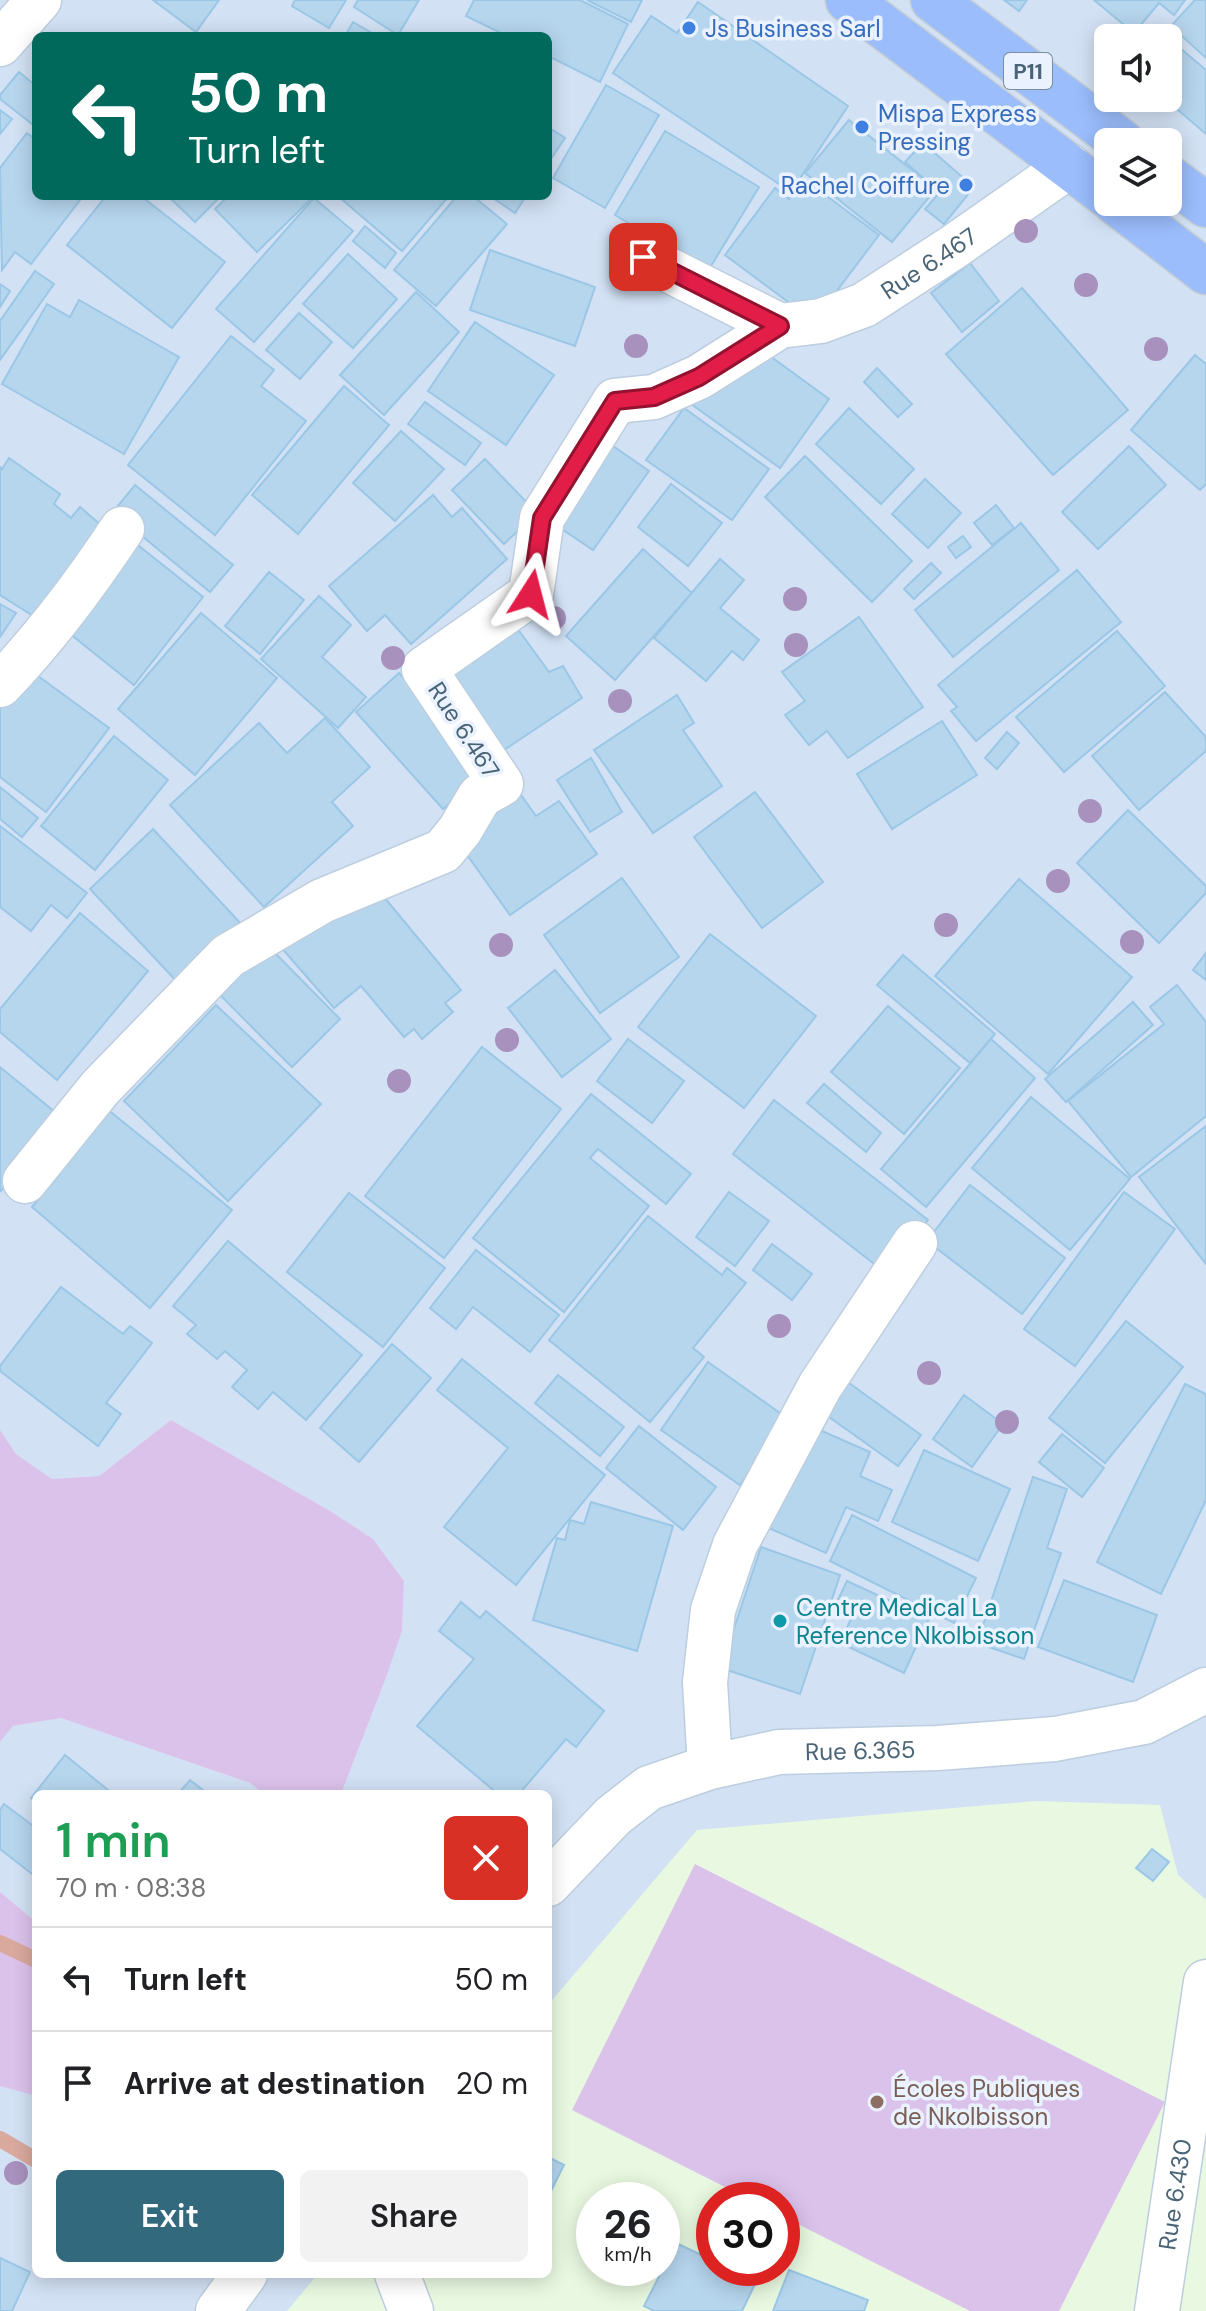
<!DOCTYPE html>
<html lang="en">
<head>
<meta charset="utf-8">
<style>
  :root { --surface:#fff; --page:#f2f2f2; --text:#202124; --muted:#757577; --line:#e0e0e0; --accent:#32697d }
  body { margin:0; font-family:"DM Sans",sans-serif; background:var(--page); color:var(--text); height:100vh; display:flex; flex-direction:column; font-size:30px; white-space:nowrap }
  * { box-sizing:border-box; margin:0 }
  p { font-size:26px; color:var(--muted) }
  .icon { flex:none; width:44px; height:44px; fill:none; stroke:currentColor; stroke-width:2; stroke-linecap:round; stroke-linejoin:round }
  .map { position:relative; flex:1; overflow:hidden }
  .panel { position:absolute; left:32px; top:1790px; width:520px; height:488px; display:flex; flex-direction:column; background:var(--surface); border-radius:12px; box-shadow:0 4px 20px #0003 }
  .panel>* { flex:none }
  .hud { position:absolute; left:32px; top:32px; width:520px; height:168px; border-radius:12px; box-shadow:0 4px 20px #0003; background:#00695c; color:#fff; overflow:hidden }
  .fabs { position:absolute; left:1094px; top:24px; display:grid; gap:16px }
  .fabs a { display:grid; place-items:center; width:88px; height:88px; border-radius:12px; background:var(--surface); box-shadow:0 4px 20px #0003; font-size:40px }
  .speed { position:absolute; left:576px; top:2182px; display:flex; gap:16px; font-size:40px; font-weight:700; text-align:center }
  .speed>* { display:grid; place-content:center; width:104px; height:104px; border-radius:50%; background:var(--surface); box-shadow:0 4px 20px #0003; line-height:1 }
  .speed small { font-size:20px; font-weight:400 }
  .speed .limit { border:12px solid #d22; background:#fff; color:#111 }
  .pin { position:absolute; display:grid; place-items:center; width:68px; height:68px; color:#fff; margin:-34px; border-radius:16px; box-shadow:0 4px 12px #0006 }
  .me { position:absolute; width:88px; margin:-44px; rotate:9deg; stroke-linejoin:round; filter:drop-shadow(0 0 6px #0008) }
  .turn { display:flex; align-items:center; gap:28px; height:168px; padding:0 24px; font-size:36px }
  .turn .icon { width:104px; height:104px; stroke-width:2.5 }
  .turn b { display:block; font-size:56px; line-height:68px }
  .round { display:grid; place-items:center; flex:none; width:84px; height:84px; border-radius:12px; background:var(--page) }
  .head { display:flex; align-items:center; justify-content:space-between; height:136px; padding:0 24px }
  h1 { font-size:48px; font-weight:600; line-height:60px; color:#1e9e55 }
  .primary-button { display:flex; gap:16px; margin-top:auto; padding:16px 24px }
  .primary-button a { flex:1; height:92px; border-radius:12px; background:var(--accent); color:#fff; font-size:32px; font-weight:600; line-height:92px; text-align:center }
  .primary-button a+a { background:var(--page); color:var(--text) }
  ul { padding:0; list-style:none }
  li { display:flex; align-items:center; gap:24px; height:104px; padding:0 24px; border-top:2px solid var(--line) }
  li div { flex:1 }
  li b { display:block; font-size:30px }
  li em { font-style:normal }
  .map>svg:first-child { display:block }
  .residential { fill:#d2e1f4; fill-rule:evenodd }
  .education { fill:#e9f9e1; fill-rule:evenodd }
  .green { fill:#dbc2eb }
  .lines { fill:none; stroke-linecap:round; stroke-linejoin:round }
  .stream { stroke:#d9a99e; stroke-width:16 }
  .building { fill:#b6d6ee; stroke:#9bc7e6; stroke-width:2 }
  .minor-casing { stroke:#bccedf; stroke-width:47 }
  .major-casing { stroke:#c5cdd3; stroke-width:47 }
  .minor { stroke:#fff; stroke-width:44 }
  .major { stroke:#9bbdfc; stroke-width:44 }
  .tree { fill:#a891bd }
  .route-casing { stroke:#92132f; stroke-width:20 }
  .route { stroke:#e11d48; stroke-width:14 }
  .shop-dot { fill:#3f7fe0; stroke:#eaf2ff; stroke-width:3 }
  .culture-dot { fill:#0f9aa8; stroke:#eaf2ff; stroke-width:3 }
  .education-dot { fill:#8d6e63; stroke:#eaf2ff; stroke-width:3 }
  .labels { text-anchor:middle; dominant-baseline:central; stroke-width:7; stroke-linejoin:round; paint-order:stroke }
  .shield { fill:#eaf2ff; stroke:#798f9f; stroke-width:2 }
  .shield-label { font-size:22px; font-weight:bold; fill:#496476 }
  .shop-label { font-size:24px; fill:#366cbe; stroke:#eaf2ff; text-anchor:start }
  .street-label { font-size:24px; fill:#496476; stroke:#eaf2ff }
  .culture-label { font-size:24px; fill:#0d838f; stroke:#eaf2ff; text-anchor:start }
  .education-label { font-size:24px; fill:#785e54; stroke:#eaf2ff; text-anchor:start }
</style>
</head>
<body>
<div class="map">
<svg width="1206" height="2311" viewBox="0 0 1206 2311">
  <rect width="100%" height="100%" fill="#e4edfd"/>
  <!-- residential -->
  <g class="residential">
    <path d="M0 0H1206V2311H0V2086L36 2096V2274H548V1794H341L387 1675 402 1631 404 1581 373 1539 332 1512 171 1420 99 1476 52 1479 16 1454 0 1430ZM36 36H548V196H36ZM1108 38H1168V98H1108ZM1108 142H1168V202H1108ZM594 2200H662V2268H594ZM714 2200H782V2268H714Z"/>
    <polygon points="61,1718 250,1783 264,1794 36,1794 36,1922 0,1892 0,1742 13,1726"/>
  </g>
  <!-- education -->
  <path class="education" d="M1036 1801 1160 1805 1178 1875 1206 1900V2311H287L318 2274H548V2005L697 1830ZM594 2200H662V2268H594ZM714 2200H782V2268H714Z"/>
  <!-- green -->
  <g class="green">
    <polygon points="171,1420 332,1512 373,1539 404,1581 402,1631 387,1675 341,1794 264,1794 250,1783 61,1718 13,1726 0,1742 0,1430 16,1454 52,1479 99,1476"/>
    <polygon points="695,1864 1165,2102 1059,2311 970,2311 782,2216 782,2200 751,2200 572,2110"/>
    <polygon points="0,1892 36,1922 36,2096 0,2086"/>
  </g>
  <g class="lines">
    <!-- stream -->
    <g class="stream">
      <polyline points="0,1943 36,1960"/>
      <polyline points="0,2139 36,2160"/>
    </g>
  </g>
  <!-- building -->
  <g class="building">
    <polygon points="153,0 219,0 196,32"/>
    <polygon points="295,0 346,0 329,28 292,6"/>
    <polygon points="358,0 419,0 398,35 354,7"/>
    <polygon points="474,0 580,0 628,24 600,82 548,56 548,36 507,36 466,16"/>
    <polygon points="587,0 642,0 631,22"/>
    <polygon points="1004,0 1027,0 1019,11"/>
    <polygon points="1094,0 1185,0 1174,15 1159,3 1134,33"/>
    <polygon points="1195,0 1206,0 1206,58 1171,26"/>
    <polygon points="698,2 848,106 791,192 613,73 651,16 677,33"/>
    <polygon points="353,22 377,36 345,36"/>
    <polygon points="1161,32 1206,70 1206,134 1164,98 1168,98 1168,38 1156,38"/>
    <polygon points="19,72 36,86 36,127 0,99 0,95"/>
    <polygon points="606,85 659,115 605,208 553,178"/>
    <polygon points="0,110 12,119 0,134"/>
    <polygon points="849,120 936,189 892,242 805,173"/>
    <polygon points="548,127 565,138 548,163"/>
    <polygon points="665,131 759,187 708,271 615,215"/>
    <polygon points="27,133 36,140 36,196 74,196 80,200 31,264 15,252 2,270 0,168"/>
    <polygon points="923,143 974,187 944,224 925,209 940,192 905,162"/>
    <polygon points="804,179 879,235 814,321 725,255 775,188 789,199"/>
    <polygon points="106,196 141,196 225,262 172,328 67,245"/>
    <polygon points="168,196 221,196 195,222"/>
    <polygon points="228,196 314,196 257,252 215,209"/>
    <polygon points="338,196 449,196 402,251"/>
    <polygon points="457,196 473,196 507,224 436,306 394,270"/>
    <polygon points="490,196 526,196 515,213"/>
    <polygon points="314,198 353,231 254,342 216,309"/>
    <polygon points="365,226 396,253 385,268 353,241"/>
    <polygon points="490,250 595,287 575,346 470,310"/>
    <polygon points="348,254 397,299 353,348 303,304"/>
    <polygon points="970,263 999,301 962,332 931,293"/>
    <polygon points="35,271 54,284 0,360 0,321"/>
    <polygon points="0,284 10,291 0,307"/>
    <polygon points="1022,288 1128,410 1053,475 946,354"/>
    <polygon points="416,292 459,332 384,415 340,375"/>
    <polygon points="79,300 179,357 124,454 2,384 47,304 70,317"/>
    <polygon points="299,313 332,342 300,379 266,350"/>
    <polygon points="475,322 554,375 506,445 428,391"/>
    <polygon points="737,332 829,399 780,468 687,401"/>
    <polygon points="231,336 274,370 261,386 306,421 215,535 128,465"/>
    <polygon points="1195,355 1206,364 1206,484 1200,490 1131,430"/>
    <polygon points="877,368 912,404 898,417 864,382"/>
    <polygon points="344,386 389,425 298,534 252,495"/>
    <polygon points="425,402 481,443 465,465 408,424"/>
    <polygon points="684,408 769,469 732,520 646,460"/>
    <polygon points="849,408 914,469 881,504 816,444"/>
    <polygon points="401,431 444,469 395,521 353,483"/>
    <polygon points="603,439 649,471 593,550 547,519"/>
    <polygon points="1129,446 1166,485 1098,549 1062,512"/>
    <polygon points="805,456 912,561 872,602 765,497"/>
    <polygon points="9,458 60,494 54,504 71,518 80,507 102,526 38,619 0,595 0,467 2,469"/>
    <polygon points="485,459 537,513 504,544 452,490"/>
    <polygon points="925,479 961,513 928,548 892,514"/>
    <polygon points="671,484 722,523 688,566 638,527"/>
    <polygon points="135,485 233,565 210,592 113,512"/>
    <polygon points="433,495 452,517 462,508 507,559 411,644 385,615 367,631 329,586"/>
    <polygon points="996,505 1014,528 992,545 974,523"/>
    <polygon points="1021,523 1059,570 953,657 915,610"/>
    <polygon points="963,536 971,547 956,558 948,547"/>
    <polygon points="134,542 203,597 134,685 64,629"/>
    <polygon points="643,549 692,593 615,680 566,636"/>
    <polygon points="720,559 744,580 720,608 759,640 743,660 732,651 706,681 654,638"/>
    <polygon points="931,563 941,573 914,599 904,589"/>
    <polygon points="1077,570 1121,622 976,741 951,711 957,707 938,685"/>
    <polygon points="269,572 304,600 260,654 225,626"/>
    <polygon points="319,596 351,625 322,657 366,697 338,728 261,659"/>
    <polygon points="0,604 16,613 0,637"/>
    <polygon points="201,613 277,678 195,775 118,709"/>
    <polygon points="859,617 923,707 848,758 827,731 809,745 785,715 805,701 782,672"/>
    <polygon points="512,621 549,672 563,666 582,698 492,758 433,674"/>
    <polygon points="1117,631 1165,686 1064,772 1016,717"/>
    <polygon points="23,665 109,728 46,812 0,777 0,696"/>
    <polygon points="399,673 486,771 443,809 356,712"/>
    <polygon points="1165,692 1206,737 1206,751 1139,810 1092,756"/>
    <polygon points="677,695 694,723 683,730 722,786 653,833 594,750"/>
    <polygon points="325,718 370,767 332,802 353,826 264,907 170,805 259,723 287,753"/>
    <polygon points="942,721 977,775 892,829 857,774"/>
    <polygon points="1007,732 1019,743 997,769 985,758"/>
    <polygon points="114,736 168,780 95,870 41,826"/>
    <polygon points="591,758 622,812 590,832 557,780"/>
    <polygon points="0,787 38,818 22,837 0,819"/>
    <polygon points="755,792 823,882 762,928 694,837"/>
    <polygon points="521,795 536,816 559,801 597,854 510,915 450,831 494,814"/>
    <polygon points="1128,810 1206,886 1206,893 1159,943 1077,863"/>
    <polygon points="0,826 87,893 67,918 51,905 31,931 0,907"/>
    <polygon points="153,829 243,926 181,986 90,889"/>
    <polygon points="365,874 461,990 445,1003 453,1012 422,1039 414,1029 404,1037 361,986 334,1008 279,945"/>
    <polygon points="622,878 679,957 600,1013 544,935"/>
    <polygon points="1019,879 1132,977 1048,1074 935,976"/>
    <polygon points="80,913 148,971 57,1080 0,1032 0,1009"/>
    <polygon points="710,934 816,1016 744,1108 638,1027"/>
    <polygon points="268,946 340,1019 292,1067 210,985"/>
    <polygon points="1206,953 1206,980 1193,970"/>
    <polygon points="903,955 995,1034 970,1063 877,985"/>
    <polygon points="555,970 611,1039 562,1077 508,1008"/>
    <polygon points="1177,985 1206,1022 1206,1116 1131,1177 1068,1101 1164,1024 1150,1007"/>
    <polygon points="1133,1002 1153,1025 1066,1102 1045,1079"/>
    <polygon points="216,1005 321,1104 228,1201 124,1101"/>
    <polygon points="888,1006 960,1068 904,1134 831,1072"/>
    <polygon points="628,1039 684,1081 652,1123 597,1081"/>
    <polygon points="991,1039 1035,1078 926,1207 881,1169"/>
    <polygon points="482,1047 561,1109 444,1258 365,1196"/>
    <polygon points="0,1067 61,1117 1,1191 0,1190"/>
    <polygon points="824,1084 881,1133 866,1152 807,1103"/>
    <polygon points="591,1094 691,1174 666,1204 598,1149 590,1158 649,1206 564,1312 473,1238"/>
    <polygon points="1031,1097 1130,1179 1070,1250 972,1168"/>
    <polygon points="774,1100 928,1220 887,1274 733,1154"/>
    <polygon points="102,1105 232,1210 150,1308 32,1207 60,1174 51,1166"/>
    <polygon points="1206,1126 1206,1264 1139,1177"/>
    <polygon points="970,1185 1065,1258 1022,1314 927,1241"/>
    <polygon points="729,1192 769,1221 735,1266 696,1237"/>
    <polygon points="1124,1192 1175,1229 1075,1366 1024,1329"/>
    <polygon points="349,1193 445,1268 383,1347 287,1272"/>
    <polygon points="648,1216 722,1275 727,1268 746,1283 693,1348 704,1357 650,1422 549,1340"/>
    <polygon points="228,1241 362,1355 306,1420 273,1392 258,1409 232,1387 247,1370 225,1351 217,1359 187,1334 196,1325 173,1306"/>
    <polygon points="772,1244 812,1274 792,1300 753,1270"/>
    <polygon points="476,1250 559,1315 530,1352 473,1307 456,1329 430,1308"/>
    <polygon points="61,1287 123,1334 130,1326 152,1343 106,1403 121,1414 98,1446 0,1371 0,1366"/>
    <polygon points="1126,1321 1183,1367 1105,1463 1049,1418"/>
    <polygon points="392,1344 431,1378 359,1462 320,1428"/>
    <polygon points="462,1359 605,1475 516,1585 444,1527 508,1448 437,1390"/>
    <polygon points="708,1362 787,1418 740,1485 661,1430"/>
    <polygon points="558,1375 624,1427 600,1456 535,1403"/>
    <polygon points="838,1375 921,1435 898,1466 815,1407"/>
    <polygon points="1185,1384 1206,1394 1206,1500 1161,1594 1097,1562"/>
    <polygon points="964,1395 1003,1424 972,1467 933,1439"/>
    <polygon points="799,1421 870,1452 860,1476 892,1490 878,1521 846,1507 826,1553 755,1522"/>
    <polygon points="639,1426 716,1487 683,1530 606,1468"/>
    <polygon points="1062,1434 1104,1468 1082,1497 1039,1462"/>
    <polygon points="924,1450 1010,1489 978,1561 892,1522"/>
    <polygon points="1033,1477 1067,1489 1047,1548 1061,1553 1024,1659 977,1643"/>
    <polygon points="591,1502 673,1526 637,1651 533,1620 557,1538 565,1540 570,1520 584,1524"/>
    <polygon points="852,1515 976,1578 954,1623 830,1561"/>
    <polygon points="761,1547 840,1575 800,1694 721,1668"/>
    <polygon points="1064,1580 1157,1615 1133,1682 1038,1647"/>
    <polygon points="847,1581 929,1619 904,1673 840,1643 851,1619 833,1610"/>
    <polygon points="461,1602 480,1618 486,1611 604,1711 576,1747 566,1739 519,1794 498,1794 417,1726 474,1659 439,1631"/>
    <polygon points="65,1755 113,1794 36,1794 36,1802 31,1798"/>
    <polygon points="190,1780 208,1794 178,1794"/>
    <polygon points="4,1804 36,1828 36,1877 0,1849 0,1810"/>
    <polygon points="1152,1849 1169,1862 1153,1881 1136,1868"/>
    <polygon points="548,2157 564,2165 548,2197"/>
    <polygon points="676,2243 714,2261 714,2268 728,2268 756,2282 742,2311 654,2311 644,2306"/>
    <polygon points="0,2258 30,2272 12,2311 0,2311"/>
    <polygon points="789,2270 868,2300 864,2311 773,2311"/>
  </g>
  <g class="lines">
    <defs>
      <g id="minor">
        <polyline points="0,44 39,0"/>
        <polyline points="643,257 780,326"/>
        <path d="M0 685C46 637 85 585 122 529"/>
        <path id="s1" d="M25 1181 100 1088 228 956 322 901 443 851 460 830 480 796 501 784 424 669 531 594 542 518 615 401 654 397 699 377 780 326 821 321 864 305 952 248 1069 166"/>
        <polyline points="710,1767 705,1682 713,1610 735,1545 820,1386 915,1243"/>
        <path id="s2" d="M548 1884 613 1816 649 1788 710 1767 779 1752 938 1748 1055 1739 1144 1722 1206 1690"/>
        <polyline points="397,2274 411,2311"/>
        <polyline points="218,2311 245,2274"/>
        <path id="s3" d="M1157 2311 1206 1982"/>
      </g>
      <g id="major">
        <polyline points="848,0 1108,196"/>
        <polyline points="933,0 1122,142"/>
        <polyline points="1168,177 1206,205"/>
        <polyline points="1115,202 1206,272"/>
      </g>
    </defs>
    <!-- minor casing -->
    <use href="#minor" class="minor-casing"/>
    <!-- major casing -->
    <use href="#major" class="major-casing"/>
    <!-- minor -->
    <use href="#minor" class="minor"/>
    <!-- major -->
    <use href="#major" class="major"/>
  </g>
  <!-- trees -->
  <g class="tree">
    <circle cx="1026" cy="231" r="12"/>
    <circle cx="1086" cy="285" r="12"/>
    <circle cx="636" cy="346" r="12"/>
    <circle cx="1156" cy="349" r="12"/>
    <circle cx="795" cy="599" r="12"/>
    <circle cx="554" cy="618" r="12"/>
    <circle cx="796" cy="645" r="12"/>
    <circle cx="393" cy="658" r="12"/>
    <circle cx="620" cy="701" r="12"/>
    <circle cx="1090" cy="811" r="12"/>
    <circle cx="1058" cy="881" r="12"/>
    <circle cx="946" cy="925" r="12"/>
    <circle cx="1132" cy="942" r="12"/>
    <circle cx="501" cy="945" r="12"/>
    <circle cx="507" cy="1040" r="12"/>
    <circle cx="399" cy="1081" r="12"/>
    <circle cx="779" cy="1326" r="12"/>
    <circle cx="929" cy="1373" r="12"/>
    <circle cx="1007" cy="1422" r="12"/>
    <circle cx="16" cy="2173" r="12"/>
  </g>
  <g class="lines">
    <defs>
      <polyline id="route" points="531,594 542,518 615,401 654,397 699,377 780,326 643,257"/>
    </defs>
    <!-- route casing -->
    <use href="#route" class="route-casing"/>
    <!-- route -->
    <use href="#route" class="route"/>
  </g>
  <!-- markers -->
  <g class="shop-dot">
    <circle cx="689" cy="28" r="8"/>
    <circle cx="862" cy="127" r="8"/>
    <circle cx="966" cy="185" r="8"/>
  </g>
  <circle class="culture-dot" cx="780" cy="1621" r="8"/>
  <circle class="education-dot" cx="877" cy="2102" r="8"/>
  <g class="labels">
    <!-- shield labels -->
    <rect class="shield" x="1004" y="53" width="48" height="36" rx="6"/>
    <g class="shield-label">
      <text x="1028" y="71">P11</text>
    </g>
    <!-- shop labels -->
    <g class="shop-label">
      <text x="705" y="28">Js Business Sarl</text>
      <text x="878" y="113">Mispa Express<tspan x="878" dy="28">Pressing</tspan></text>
      <text x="950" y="185" text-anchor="end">Rachel Coiffure</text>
    </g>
    <!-- street labels -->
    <g class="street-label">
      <text stroke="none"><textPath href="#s1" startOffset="1466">Rue 6.467</textPath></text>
      <text transform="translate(464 730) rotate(57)">Rue 6.467</text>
      <text stroke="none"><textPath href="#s2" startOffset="356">Rue 6.365</textPath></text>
      <text stroke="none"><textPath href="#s3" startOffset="118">Rue 6.430</textPath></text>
    </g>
    <!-- culture labels -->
    <g class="culture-label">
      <text x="796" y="1607">Centre Medical La<tspan x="796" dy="28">Reference Nkolbisson</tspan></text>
    </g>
    <!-- education labels -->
    <g class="education-label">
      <text x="893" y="2088">Écoles Publiques<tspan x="893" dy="28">de Nkolbisson</tspan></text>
    </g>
  </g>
</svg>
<div class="fabs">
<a><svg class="icon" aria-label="sound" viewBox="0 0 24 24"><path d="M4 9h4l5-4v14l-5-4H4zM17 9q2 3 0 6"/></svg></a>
<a><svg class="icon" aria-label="layers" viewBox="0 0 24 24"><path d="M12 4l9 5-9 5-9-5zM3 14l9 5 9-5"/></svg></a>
</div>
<div class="speed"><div>26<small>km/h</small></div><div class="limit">30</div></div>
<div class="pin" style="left:643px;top:257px;background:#d93025"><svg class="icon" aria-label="arrive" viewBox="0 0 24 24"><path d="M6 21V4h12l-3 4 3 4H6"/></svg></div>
<svg class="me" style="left:531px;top:594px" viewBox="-20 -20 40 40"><path d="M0-17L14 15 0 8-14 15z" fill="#e11d48" stroke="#fff" stroke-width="4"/></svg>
<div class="hud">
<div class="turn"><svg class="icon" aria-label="left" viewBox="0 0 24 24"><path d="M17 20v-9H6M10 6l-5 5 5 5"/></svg><div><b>50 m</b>Turn left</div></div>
</div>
<section class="panel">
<div class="head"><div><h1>1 min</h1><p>70 m · 08:38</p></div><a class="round" style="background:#d93025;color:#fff"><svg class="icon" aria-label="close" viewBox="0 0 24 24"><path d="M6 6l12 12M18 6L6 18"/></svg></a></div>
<ul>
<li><svg class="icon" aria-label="left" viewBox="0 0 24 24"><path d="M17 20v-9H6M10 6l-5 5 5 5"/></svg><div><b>Turn left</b></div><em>50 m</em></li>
<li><svg class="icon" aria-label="arrive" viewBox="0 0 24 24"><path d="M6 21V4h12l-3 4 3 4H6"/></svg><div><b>Arrive at destination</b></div><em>20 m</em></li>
</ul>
<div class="primary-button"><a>Exit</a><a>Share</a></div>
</section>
</div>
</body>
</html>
